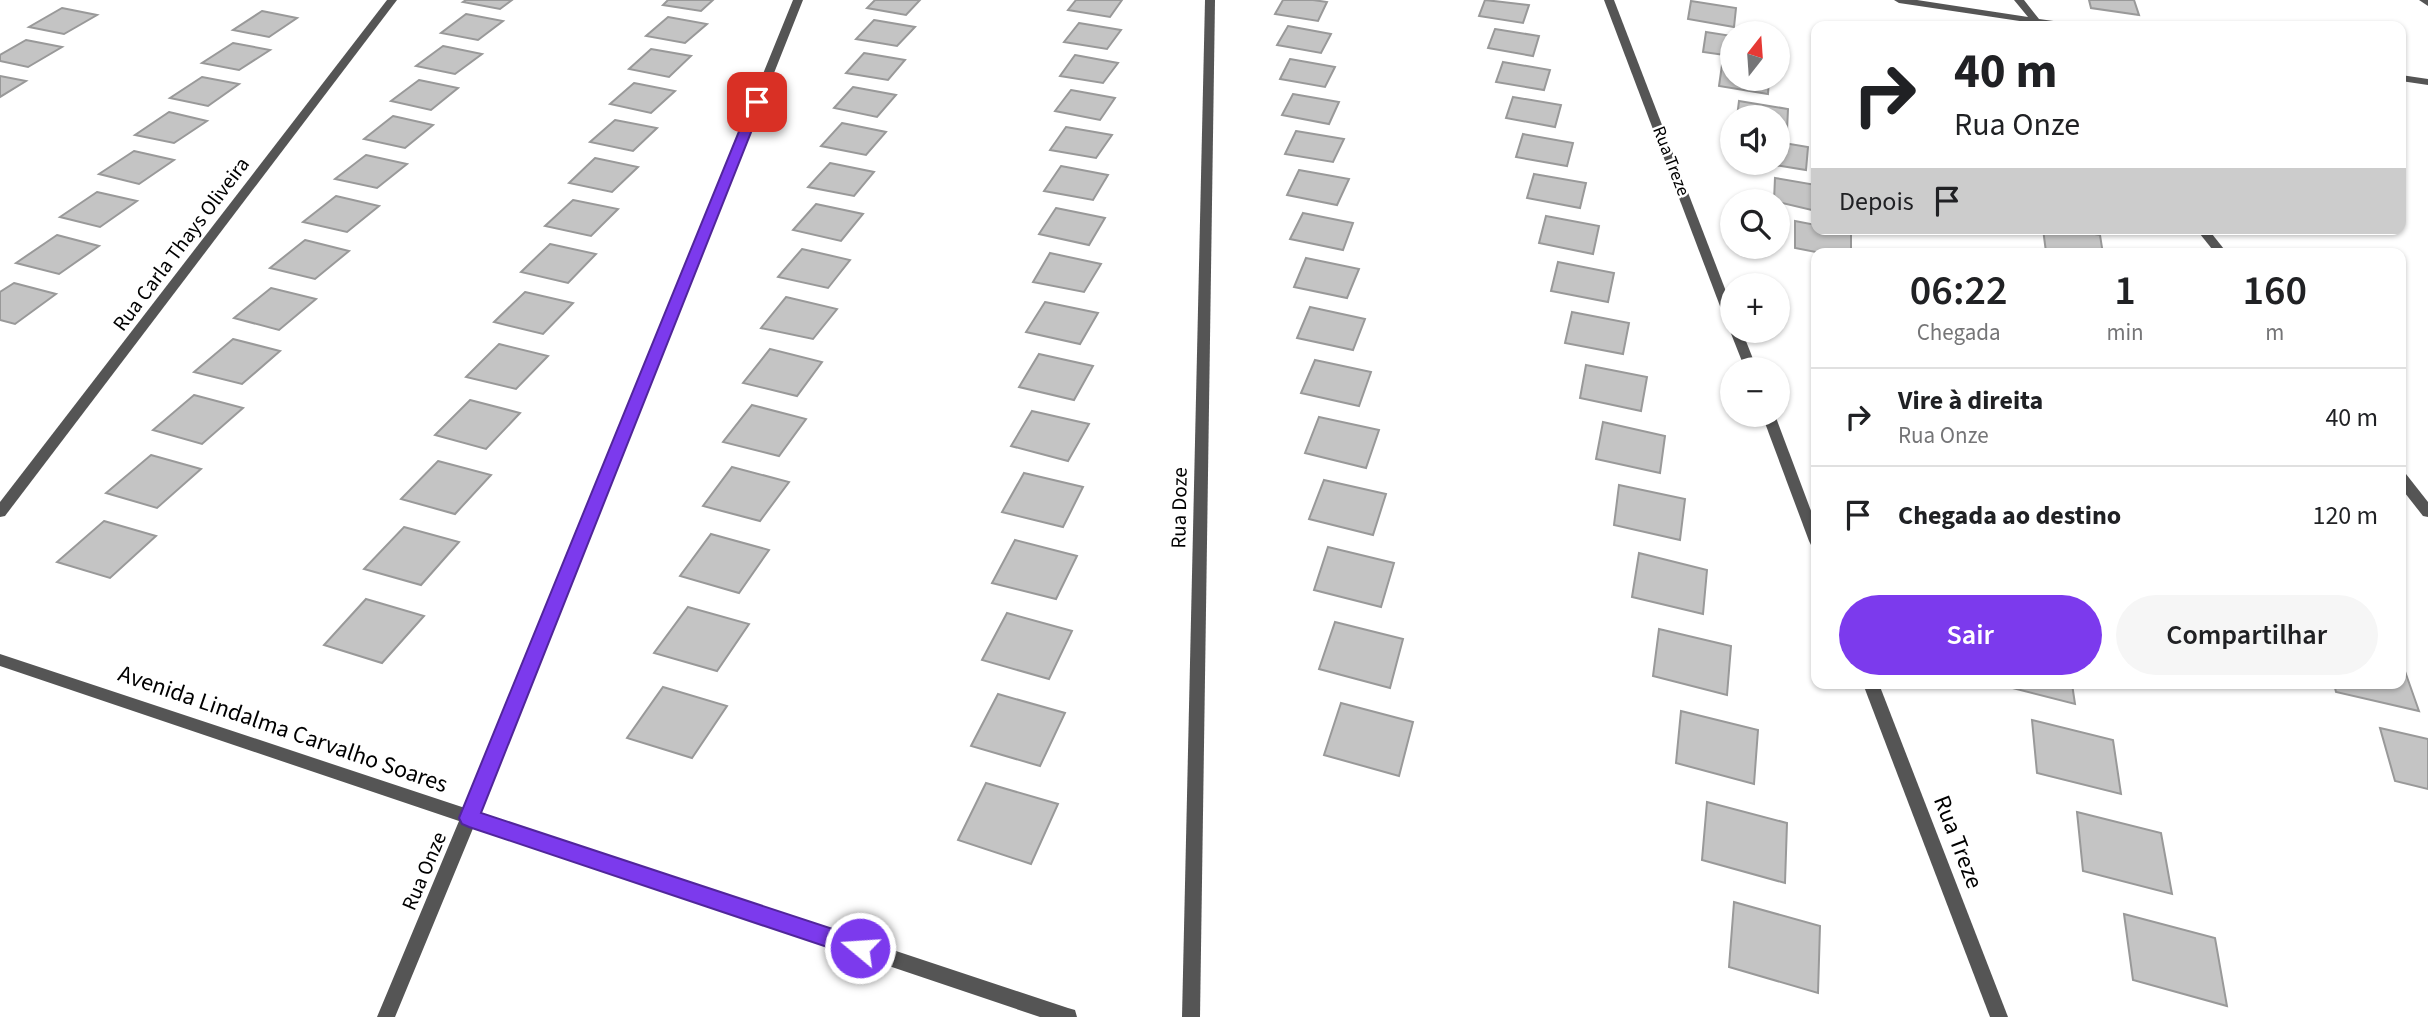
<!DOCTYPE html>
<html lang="pt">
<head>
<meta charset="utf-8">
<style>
  :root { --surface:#fff; --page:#f6f6f6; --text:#202124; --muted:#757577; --line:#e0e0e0; --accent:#7c3aed }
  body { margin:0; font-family:"Source Sans 3",sans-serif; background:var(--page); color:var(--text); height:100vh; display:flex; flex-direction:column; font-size:26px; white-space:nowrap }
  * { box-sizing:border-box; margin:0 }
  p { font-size:23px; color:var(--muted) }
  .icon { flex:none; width:38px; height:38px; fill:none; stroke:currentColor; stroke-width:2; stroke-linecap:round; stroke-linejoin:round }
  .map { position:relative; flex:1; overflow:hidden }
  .side { position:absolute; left:1811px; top:248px; width:595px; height:441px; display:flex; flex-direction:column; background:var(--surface); border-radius:14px; box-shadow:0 2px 5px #0004 }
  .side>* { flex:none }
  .guide { position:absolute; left:1811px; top:21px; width:595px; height:214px; border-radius:14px; box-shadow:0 2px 5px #0004; background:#fff; color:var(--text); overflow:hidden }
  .needle { width:46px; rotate:17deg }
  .fabs { position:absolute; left:1720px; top:21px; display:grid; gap:14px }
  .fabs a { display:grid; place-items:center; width:70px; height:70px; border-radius:50%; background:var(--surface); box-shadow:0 2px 5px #0004; font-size:35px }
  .pin { position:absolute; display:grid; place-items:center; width:60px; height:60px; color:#fff; margin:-30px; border-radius:14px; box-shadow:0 4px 10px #0006 }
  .me { position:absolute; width:77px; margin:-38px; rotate:288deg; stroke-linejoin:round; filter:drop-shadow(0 0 5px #0008) }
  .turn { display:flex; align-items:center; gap:24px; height:147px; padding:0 28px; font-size:32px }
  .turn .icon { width:91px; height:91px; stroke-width:2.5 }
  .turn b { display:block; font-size:49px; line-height:60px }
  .then { display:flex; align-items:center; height:66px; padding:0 28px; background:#0003; gap:14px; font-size:26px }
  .eta { display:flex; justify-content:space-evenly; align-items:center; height:119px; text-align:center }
  .eta b { font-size:42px; font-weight:600; line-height:49px }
  .cta { display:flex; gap:14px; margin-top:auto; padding:14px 28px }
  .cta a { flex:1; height:80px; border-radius:42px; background:var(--accent); color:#fff; font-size:28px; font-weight:600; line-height:80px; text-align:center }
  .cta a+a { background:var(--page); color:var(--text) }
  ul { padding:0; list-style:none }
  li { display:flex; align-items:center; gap:21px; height:98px; padding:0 28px; border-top:2px solid var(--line) }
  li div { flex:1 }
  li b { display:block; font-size:26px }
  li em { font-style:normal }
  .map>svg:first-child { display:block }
  .building { fill:#c4c4c4; stroke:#999; stroke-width:2 }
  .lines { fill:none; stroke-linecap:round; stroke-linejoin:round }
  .street { fill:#555; fill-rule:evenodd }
  .route { fill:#7c3aed; stroke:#51269a; stroke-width:2 }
  .labels { text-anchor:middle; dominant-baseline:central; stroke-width:5; stroke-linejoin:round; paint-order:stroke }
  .far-street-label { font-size:18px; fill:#000; stroke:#fff }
  .street-label { font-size:21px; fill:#000; stroke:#fff }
  .near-street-label { font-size:24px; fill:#000; stroke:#fff }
</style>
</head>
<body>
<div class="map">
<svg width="2428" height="1017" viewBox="0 0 2428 1017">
  <rect width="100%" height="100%" fill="#fff"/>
  <!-- building -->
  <g class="building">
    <polygon points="466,0 512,0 500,9 463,2"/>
    <polygon points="668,0 713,0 701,11 663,5"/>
    <polygon points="875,0 920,0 906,15 867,8"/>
    <polygon points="1076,0 1122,0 1110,17 1068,10"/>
    <polygon points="1283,0 1313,0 1327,2 1318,21 1275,14"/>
    <polygon points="1485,0 1529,5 1523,23 1479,16"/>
    <polygon points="2089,0 2134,0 2139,15 2091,8"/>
    <polygon points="1691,1 1736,8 1734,27 1688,19"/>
    <polygon points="62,8 97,15 64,34 29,27"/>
    <polygon points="262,11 297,18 269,37 233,30"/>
    <polygon points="466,14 503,21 478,40 441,33"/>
    <polygon points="668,17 707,24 685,43 646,36"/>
    <polygon points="874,20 915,27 897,46 856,39"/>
    <polygon points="1079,23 1121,30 1107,49 1064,42"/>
    <polygon points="1288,26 1331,34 1321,53 1277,45"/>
    <polygon points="1495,29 1539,36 1533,56 1488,48"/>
    <polygon points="1706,32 1732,36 1732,56 1703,52"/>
    <polygon points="26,40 62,47 28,67 0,61 0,55"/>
    <polygon points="233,43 270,50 239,70 202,63"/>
    <polygon points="443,46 482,54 455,74 416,66"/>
    <polygon points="651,49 691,56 669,77 629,69"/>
    <polygon points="864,53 905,60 888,80 846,73"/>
    <polygon points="1075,55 1118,63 1103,83 1060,76"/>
    <polygon points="1290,59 1335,67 1325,87 1280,79"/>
    <polygon points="1503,62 1550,70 1544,90 1496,82"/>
    <polygon points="1722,65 1732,67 1732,79 1769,79 1768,94 1719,86"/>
    <polygon points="0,76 26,81 0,97"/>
    <polygon points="202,77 239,84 208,106 170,98"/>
    <polygon points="419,80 458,88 431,110 391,101"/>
    <polygon points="634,83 675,91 651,113 610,104"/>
    <polygon points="853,87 896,95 877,117 834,108"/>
    <polygon points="1071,90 1115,98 1100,120 1055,111"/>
    <polygon points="1293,94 1339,102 1329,124 1282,115"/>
    <polygon points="1513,97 1561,105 1555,127 1506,118"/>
    <polygon points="1739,101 1788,109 1787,131 1778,129 1778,117 1737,117"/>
    <polygon points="169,112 207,121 174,143 135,135"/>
    <polygon points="393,116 433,125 405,148 364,139"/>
    <polygon points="615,120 657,128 633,151 590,142"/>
    <polygon points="842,123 886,132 866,155 821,146"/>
    <polygon points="1066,127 1112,135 1096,158 1050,150"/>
    <polygon points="1296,131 1344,139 1333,162 1285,154"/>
    <polygon points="1523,134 1573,143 1567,166 1516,157"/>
    <polygon points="1778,142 1808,147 1806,170 1762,163 1778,163"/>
    <polygon points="134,151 174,160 139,184 99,174"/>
    <polygon points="366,155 407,164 377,188 335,179"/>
    <polygon points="595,158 638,167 612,192 569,183"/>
    <polygon points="830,163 874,172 854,196 808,187"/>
    <polygon points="1061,166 1108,175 1093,200 1044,191"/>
    <polygon points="1299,170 1349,179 1337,205 1287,195"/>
    <polygon points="1534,174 1586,183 1580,208 1527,198"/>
    <polygon points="1775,178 1816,185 1816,211 1774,201"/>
    <polygon points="97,192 137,201 100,227 60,217"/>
    <polygon points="336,196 379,206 347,232 303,222"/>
    <polygon points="573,200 618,209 591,236 545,226"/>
    <polygon points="816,204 863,214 841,241 793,230"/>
    <polygon points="1056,208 1105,218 1089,245 1039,234"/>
    <polygon points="1303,213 1353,223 1343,250 1290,239"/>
    <polygon points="1546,216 1599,226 1593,254 1539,243"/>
    <polygon points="1795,221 1816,225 1816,229 1851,231 1851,254 1826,254 1795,248"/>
    <polygon points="2043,229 2068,229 2100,235 2103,254 2046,252"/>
    <polygon points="57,235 99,246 59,274 16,263"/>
    <polygon points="305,240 349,251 315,279 270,268"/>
    <polygon points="550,244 596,254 568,283 521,272"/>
    <polygon points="802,249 850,260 828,288 778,277"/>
    <polygon points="1050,253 1101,264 1084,292 1033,282"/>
    <polygon points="1306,258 1359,269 1347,298 1294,287"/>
    <polygon points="1558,262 1614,273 1608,302 1551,291"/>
    <polygon points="14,283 56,294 15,324 0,320 0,292"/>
    <polygon points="271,288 316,299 279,330 234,318"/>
    <polygon points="525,292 573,303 543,334 494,322"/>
    <polygon points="786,297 837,309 813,339 761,328"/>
    <polygon points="1045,302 1098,313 1080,344 1026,332"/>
    <polygon points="1310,307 1365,319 1353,350 1297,338"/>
    <polygon points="1572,312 1629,323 1623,354 1565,343"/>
    <polygon points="233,339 280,351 242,384 194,372"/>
    <polygon points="499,344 548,356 516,389 466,377"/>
    <polygon points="770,349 822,362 797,396 743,383"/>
    <polygon points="1039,354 1093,366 1074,400 1019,387"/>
    <polygon points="1315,360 1371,372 1359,406 1301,393"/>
    <polygon points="1586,365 1647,377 1641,411 1580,398"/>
    <polygon points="194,395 243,408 202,444 153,430"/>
    <polygon points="470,400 520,413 486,449 435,435"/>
    <polygon points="752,405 806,419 779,456 723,442"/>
    <polygon points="1032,411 1089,424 1068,461 1011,446"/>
    <polygon points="1319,417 1379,430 1366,468 1305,453"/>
    <polygon points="1603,422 1665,436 1660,473 1596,459"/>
    <polygon points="151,455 201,469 157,508 106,493"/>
    <polygon points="438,461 491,475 455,514 401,499"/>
    <polygon points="732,467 789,482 760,521 703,506"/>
    <polygon points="1024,473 1083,487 1063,527 1002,512"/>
    <polygon points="1324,480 1386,494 1373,535 1309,519"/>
    <polygon points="1619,485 1685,499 1680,540 1614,525"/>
    <polygon points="104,521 156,536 110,578 57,562"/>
    <polygon points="404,527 459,542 421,585 364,569"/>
    <polygon points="711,534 769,550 739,593 680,576"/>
    <polygon points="1015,540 1077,556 1056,599 992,583"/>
    <polygon points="1328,547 1394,563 1381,607 1314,590"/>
    <polygon points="1639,553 1707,570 1703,614 1632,597"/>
    <polygon points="366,599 424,616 382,663 324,645"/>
    <polygon points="688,607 749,624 717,671 654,653"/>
    <polygon points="1007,613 1072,631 1049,679 982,660"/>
    <polygon points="1335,622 1403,639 1390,688 1319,669"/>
    <polygon points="1659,629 1731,646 1727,695 1653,676"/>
    <polygon points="2401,660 2419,711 2336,692 2334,684 2401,684"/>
    <polygon points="2072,684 2075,704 1997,684"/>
    <polygon points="663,687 727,706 692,758 627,738"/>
    <polygon points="998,694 1065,713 1040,766 971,746"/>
    <polygon points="1341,703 1413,722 1399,776 1324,755"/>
    <polygon points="1681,711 1758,730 1754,784 1676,763"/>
    <polygon points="2032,720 2113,740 2121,794 2037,773"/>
    <polygon points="2380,728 2428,739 2428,789 2395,781"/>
    <polygon points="986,783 1058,804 1031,864 958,840"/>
    <polygon points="1707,802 1787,823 1785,883 1702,860"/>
    <polygon points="2077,812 2161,833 2172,894 2083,871"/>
    <polygon points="1734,902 1820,926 1818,993 1729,967"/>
    <polygon points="2124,914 2215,938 2227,1006 2133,980"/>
  </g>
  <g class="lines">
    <!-- street -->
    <g class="street">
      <polygon points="387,0 397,0 5,516 0,517 0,502"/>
      <polygon points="793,0 803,0 480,813 1068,1008 1075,1010 1077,1017 1040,1017 474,826 395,1017 377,1017 459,821 0,666 0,654 465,808"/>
      <polygon points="1205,0 1215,0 1200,1017 1182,1017"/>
      <polygon points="1604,0 1614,0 1732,307 1732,326 1726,322"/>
      <polygon points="1894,0 1917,0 2028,17 2014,0 2024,0 2039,19 2068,23 2073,26 2035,26 2033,23 1899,3"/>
      <polygon points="2419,0 2428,0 2428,6"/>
      <polygon points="2401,75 2428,79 2428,85 2401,81"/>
      <polygon points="2196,229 2208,229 2228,254 2216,254"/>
      <polygon points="1732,328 1732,331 1742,331 1757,369 1745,369 1730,331"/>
      <polygon points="1762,415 1775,415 1816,524 1816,546 1811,545 1809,541"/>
      <polygon points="2401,473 2406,474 2428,502 2428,517 2423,516 2401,488"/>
      <polygon points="1863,684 1879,684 2008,1017 1990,1017"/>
    </g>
  </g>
  <!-- route -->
  <polygon class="route" points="757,99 763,102 481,813 860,938 867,941 870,948 867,955 860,958 469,827 462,824 459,818 751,102"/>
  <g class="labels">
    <!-- far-street labels -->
    <g class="far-street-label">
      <text transform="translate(1671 161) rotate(69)">Rua Treze</text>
    </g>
    <!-- street labels -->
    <g class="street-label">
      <text transform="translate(181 244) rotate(-53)">Rua Carla Thays Oliveira</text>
      <text transform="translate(1179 508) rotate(-89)">Rua Doze</text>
      <text transform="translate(424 871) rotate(-67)">Rua Onze</text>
    </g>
    <!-- near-street labels -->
    <g class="near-street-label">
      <text transform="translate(283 729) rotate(19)">Avenida Lindalma Carvalho Soares</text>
      <text transform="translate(1958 842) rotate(69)">Rua Treze</text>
    </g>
  </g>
</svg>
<div class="fabs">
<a><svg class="needle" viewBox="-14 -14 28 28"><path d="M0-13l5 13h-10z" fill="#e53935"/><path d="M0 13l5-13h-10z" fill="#757577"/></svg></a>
<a><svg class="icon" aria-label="sound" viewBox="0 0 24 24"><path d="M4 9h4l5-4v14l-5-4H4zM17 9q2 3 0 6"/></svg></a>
<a><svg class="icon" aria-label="search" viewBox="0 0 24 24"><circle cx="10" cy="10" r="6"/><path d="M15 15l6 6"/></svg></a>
<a>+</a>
<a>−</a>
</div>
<div class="pin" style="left:757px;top:102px;background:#d93025"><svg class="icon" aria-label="arrive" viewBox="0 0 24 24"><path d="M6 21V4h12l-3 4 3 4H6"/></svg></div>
<svg class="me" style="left:860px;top:948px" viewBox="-20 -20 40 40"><circle r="17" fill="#7c3aed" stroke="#fff" stroke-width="3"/><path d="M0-11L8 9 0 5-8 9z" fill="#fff"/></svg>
<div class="guide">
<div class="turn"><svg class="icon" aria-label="right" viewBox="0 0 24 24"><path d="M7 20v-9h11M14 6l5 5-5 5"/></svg><div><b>40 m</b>Rua Onze</div></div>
<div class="then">Depois<svg class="icon" aria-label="arrive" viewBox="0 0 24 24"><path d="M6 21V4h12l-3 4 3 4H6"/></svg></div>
</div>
<section class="side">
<div class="eta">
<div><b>06:22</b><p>Chegada</p></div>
<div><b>1</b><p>min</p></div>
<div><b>160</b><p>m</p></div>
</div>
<ul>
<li><svg class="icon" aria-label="right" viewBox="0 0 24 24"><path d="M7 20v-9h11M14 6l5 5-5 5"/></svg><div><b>Vire à direita</b><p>Rua Onze</p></div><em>40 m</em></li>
<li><svg class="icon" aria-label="arrive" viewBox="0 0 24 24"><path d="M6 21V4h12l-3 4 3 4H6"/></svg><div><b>Chegada ao destino</b></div><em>120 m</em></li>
</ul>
<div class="cta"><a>Sair</a><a>Compartilhar</a></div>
</section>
</div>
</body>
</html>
